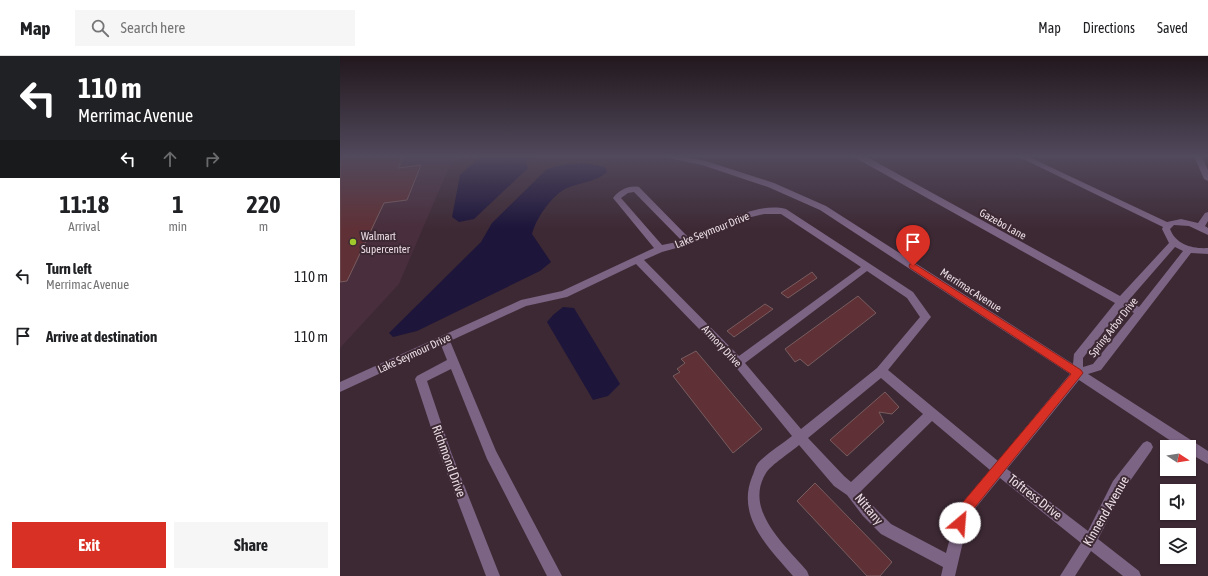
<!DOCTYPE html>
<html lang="en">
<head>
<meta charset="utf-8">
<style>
  :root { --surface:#fff; --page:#f6f6f6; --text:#202124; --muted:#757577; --line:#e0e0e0; --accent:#d93025 }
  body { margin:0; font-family:"Asap Condensed",sans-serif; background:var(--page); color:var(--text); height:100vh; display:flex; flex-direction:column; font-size:15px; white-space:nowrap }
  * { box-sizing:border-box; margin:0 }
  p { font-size:13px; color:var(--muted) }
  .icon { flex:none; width:22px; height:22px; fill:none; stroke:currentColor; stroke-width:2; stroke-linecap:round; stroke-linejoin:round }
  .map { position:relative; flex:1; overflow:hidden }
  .sheet { display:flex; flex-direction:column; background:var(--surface); width:340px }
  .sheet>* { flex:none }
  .top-card { background:#202124; color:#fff; overflow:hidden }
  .needle { width:26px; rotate:102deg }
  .fabs { position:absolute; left:820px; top:384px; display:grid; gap:8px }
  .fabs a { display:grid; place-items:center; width:36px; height:36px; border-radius:0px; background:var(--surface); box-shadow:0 1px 3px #0004; font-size:20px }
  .pin { position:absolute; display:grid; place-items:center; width:34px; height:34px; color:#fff; margin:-41px -17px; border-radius:50% 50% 50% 0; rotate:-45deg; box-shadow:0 0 4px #0007 }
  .pin .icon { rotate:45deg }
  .me { position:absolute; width:44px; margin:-22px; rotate:27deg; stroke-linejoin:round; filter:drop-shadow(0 0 3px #0008) }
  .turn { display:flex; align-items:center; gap:14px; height:84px; padding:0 12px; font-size:18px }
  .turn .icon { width:52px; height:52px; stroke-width:2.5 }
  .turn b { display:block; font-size:28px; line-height:34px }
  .lanes { display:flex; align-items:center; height:38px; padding:0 12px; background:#0003; justify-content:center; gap:20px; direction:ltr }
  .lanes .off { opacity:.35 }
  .eta { display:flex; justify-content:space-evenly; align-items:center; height:68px; text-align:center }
  .eta b { font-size:24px; font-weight:700; line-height:28px }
  .action { display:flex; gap:8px; margin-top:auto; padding:8px 12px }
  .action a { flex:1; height:46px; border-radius:0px; background:var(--accent); color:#fff; font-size:16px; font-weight:700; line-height:46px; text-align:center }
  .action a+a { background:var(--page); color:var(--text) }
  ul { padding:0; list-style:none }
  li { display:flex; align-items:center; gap:12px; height:60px; padding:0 12px }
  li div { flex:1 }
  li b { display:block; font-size:15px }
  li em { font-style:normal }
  header { display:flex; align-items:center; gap:24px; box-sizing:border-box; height:56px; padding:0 20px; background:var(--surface); border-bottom:1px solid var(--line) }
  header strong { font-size:19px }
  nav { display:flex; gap:22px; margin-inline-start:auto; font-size:14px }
  .search { width:280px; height:36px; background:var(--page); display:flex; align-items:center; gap:10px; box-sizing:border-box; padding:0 14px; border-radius:0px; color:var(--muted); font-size:15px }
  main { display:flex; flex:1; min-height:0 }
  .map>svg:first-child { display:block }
  .built { fill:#492e3d }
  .water { fill:#1d153a }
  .building { fill:#5f3036; stroke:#785d5f }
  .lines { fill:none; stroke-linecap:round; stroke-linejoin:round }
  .minor { fill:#7c6484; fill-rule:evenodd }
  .route { fill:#d93025; stroke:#8d1f18 }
  .poi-dot { fill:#a0c92c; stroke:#3d2934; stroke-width:1.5 }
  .labels { text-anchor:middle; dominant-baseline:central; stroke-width:4; stroke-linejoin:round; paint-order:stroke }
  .street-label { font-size:11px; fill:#ebdde4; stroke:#3d2934 }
  .poi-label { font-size:11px; fill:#ebdde4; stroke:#3d2934; text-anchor:start }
  .near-street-label { font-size:13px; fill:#ebdde4; stroke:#3d2934 }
</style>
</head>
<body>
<header>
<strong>Map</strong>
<div class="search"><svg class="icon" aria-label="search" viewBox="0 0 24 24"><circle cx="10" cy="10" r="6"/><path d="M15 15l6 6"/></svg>Search here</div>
<nav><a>Map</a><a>Directions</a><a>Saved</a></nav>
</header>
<main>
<section class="sheet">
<div class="top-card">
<div class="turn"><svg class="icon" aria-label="left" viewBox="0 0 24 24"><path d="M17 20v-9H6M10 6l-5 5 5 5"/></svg><div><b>110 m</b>Merrimac Avenue</div></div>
<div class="lanes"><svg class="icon" aria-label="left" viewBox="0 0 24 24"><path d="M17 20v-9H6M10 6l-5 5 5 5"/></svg><svg class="icon off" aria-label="ahead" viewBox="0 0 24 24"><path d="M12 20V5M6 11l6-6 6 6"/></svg><svg class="icon off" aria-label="right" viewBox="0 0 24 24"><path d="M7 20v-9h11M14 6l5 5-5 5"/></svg></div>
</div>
<div class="eta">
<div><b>11:18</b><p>Arrival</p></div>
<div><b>1</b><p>min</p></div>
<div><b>220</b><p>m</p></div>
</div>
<ul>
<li><svg class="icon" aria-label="left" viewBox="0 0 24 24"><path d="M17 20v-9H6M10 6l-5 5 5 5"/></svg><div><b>Turn left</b><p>Merrimac Avenue</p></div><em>110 m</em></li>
<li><svg class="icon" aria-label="arrive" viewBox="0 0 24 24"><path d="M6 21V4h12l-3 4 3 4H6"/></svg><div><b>Arrive at destination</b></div><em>110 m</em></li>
</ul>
<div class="action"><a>Exit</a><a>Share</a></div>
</section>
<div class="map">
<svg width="868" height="520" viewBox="0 0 868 520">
  <rect width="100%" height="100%" fill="#3d2934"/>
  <!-- built -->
  <polygon class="built" points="0,100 124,100 109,111 59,228 0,292"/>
  <!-- water -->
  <g class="water">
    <polygon points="141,100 199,100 186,104 188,112 134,163 119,166 112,161 120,119"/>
    <path d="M245 107 265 111 267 116C256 126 241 126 227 132 212 139 196 162 192 178L211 206 200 215 77 275 53 281 49 277 141 186 152 167 207 113 226 108Z"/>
    <polygon points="223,251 234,252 280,328 268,340 253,344 207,266 213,259"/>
  </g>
  <!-- building -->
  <g class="building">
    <polygon points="0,100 64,100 58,112 81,109 67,144 44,147 7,225 0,226"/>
    <polygon points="472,216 477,222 448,242 441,237"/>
    <polygon points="518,240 536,257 468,310 460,303 455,306 445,293"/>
    <polygon points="425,248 433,253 394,281 387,275"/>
    <polygon points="356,295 422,373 393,397 333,320 340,316 337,313 345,307 341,303"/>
    <polygon points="545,336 559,351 552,358 539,356 544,366 507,400 490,384"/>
    <polygon points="475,427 552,506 540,520 527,520 457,445"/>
  </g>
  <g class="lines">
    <!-- minor -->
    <g class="minor">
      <path d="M319 100H337L366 105 434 127 486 150 733 308 734 298 775 247 512 100 527 101 780 240 829 187 822 173 823 171 677 100H687L827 166 841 163 858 167 865 157 868 156V165L865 170 868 172V179L849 170 834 169 830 173C836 189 853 193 868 192V198L851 197 761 314 748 318 868 395V408L849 397V391H840L739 324 667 413 748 475 773 425 803 387 807 385 811 387 813 391 811 395 783 435 758 483 799 515 801 520H783L751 495 735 520H720L741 487 660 422 629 460 615 520H601L603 511 541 478 523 460 507 439 494 430 459 389C451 396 431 409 426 417 403 454 446 490 467 515L469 520H453C429 492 396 461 412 421 414 417 415 411 418 407 427 397 441 389 452 380L394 309 296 208 227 241 186 250 110 285 156 395 222 520H207L147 403 111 313 87 325 111 396 160 520H146L99 396 75 323 77 320 107 304 101 289 0 336V326L181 244 222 235 314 192 273 142C279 134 289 129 299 131L349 182C376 170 416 145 446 153L573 236 591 261 548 314 658 405 730 318 480 154 428 131 362 109ZM294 136 342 185 322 189 281 142 288 137ZM424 158H441L521 211 399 300 304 204 322 196 351 188 407 162ZM835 191 843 195 799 251 788 245ZM527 215 567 242 580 261 537 312 461 373 405 307ZM783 251 794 257 753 308 743 311V302ZM541 322 583 358 511 426 504 420 468 382ZM592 365 650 414 618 452 606 497 551 468 533 450 521 435Z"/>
      <polygon points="854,100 862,100 868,114 868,125 864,123"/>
    </g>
  </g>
  <!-- sky -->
  <linearGradient id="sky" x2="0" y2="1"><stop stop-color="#22171d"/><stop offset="0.58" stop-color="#51495c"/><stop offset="1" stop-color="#51495c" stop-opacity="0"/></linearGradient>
  <rect width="868" height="173" fill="url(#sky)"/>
  <!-- route -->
  <polygon class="route" points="573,207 741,314 743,317 628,460 624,471 620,473 615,471 614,467 618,452 731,318 570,212 569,210 570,208"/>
  <!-- markers -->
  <circle class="poi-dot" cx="13" cy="186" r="4"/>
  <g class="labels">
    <!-- street labels -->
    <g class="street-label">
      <text transform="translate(663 168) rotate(29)">Gazebo Lane</text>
      <text transform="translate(372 174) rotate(-22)">Lake Seymour Drive</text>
      <text transform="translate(631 234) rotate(33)">Merrimac Avenue</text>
      <text transform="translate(773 271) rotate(-52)">Spring Arbor Drive</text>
      <text transform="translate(382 290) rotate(47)">Armory Drive</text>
      <text transform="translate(74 297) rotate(-25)">Lake Seymour Drive</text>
    </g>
    <!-- poi labels -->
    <g class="poi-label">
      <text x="21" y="180">Walmart<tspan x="21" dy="13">Supercenter</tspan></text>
    </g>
    <!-- near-street labels -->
    <g class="near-street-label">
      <text transform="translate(109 405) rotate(70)">Richmond Drive</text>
      <text transform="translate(695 441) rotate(38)">Toftress Drive</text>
      <text transform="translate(529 453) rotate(50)">Nittany</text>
      <text transform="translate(766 455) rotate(-60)">Kinnend Avenue</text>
    </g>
  </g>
</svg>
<div class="fabs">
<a><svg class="needle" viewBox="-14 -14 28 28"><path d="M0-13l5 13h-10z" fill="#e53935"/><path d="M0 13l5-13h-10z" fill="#757577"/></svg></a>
<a><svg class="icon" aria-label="sound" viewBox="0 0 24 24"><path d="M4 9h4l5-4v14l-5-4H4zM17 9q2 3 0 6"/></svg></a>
<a><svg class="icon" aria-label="layers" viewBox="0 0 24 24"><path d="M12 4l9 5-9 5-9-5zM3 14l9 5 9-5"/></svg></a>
</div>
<div class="pin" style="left:573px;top:210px;background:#d93025"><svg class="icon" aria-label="arrive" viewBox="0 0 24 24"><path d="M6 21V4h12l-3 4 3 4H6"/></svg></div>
<svg class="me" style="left:620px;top:467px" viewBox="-20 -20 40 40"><circle r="19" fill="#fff"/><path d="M0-13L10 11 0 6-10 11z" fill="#d93025"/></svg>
</div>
</main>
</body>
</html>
